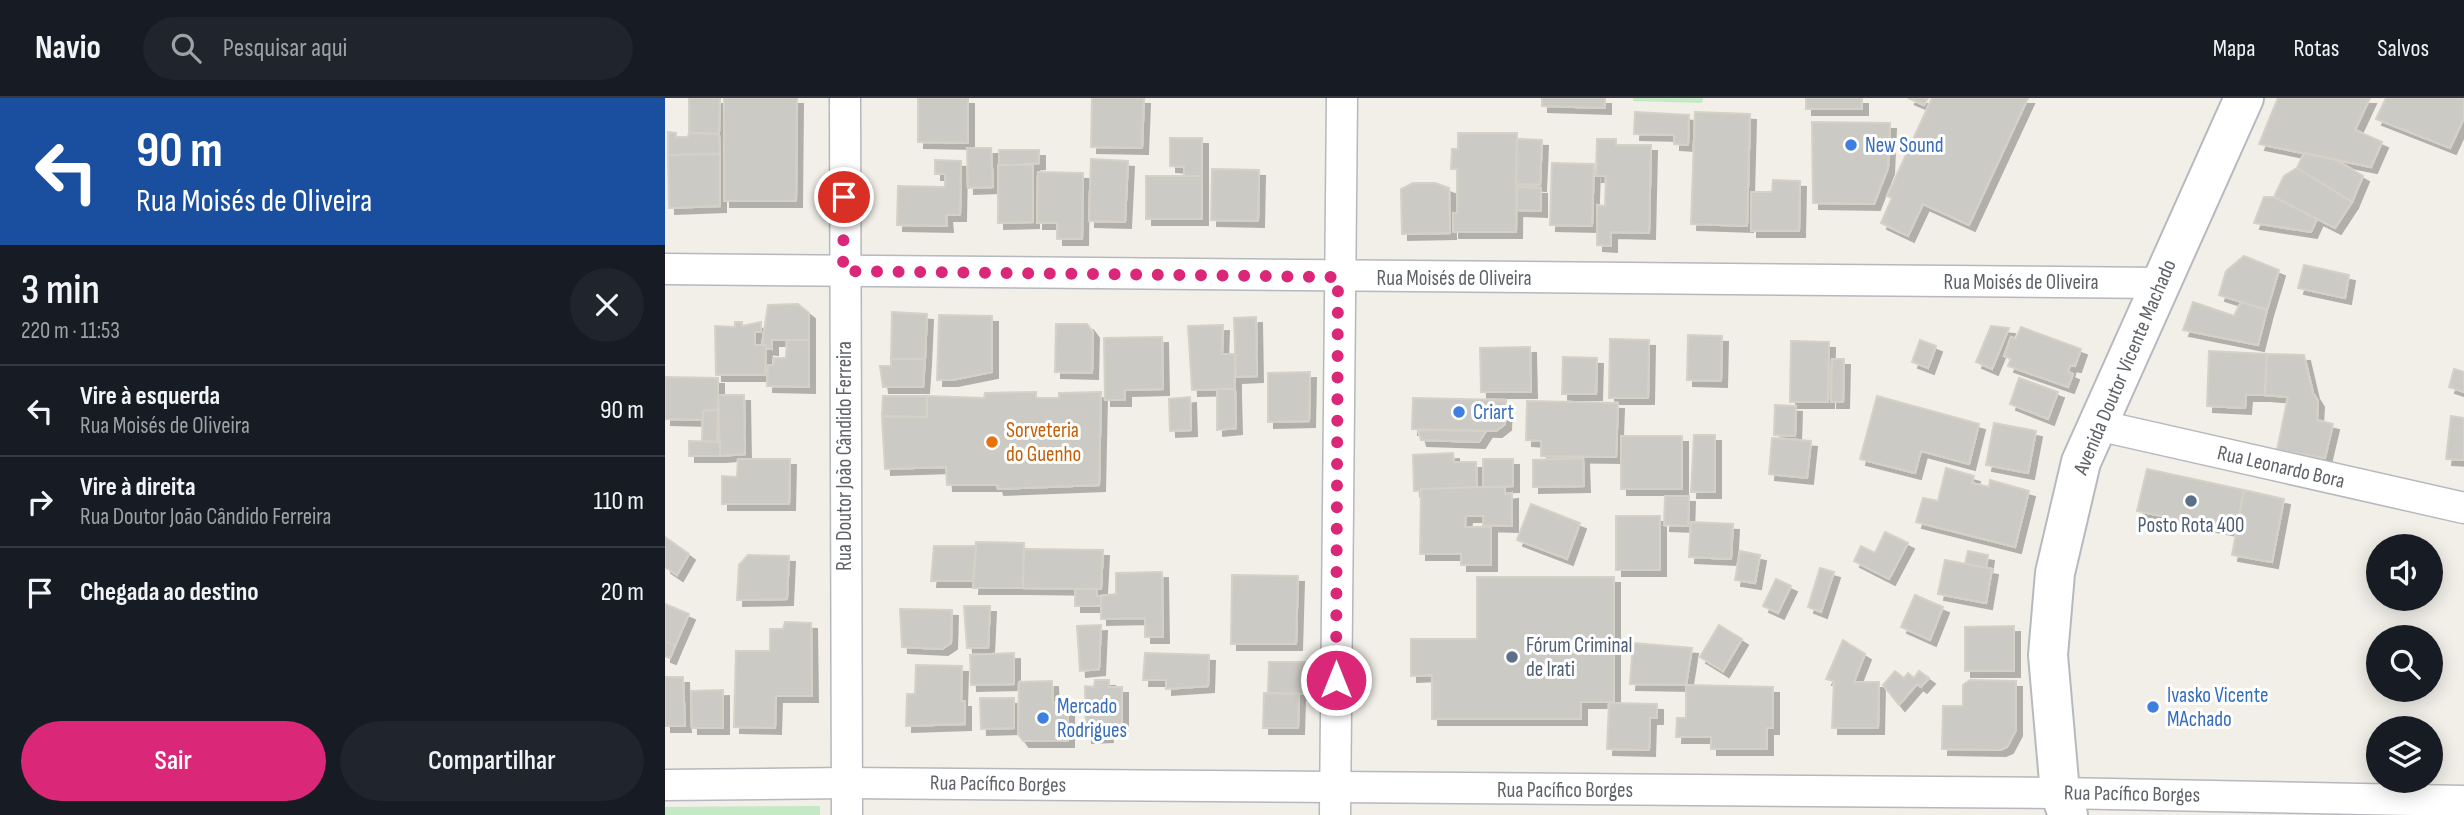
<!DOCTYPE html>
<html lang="pt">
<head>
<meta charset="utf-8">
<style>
  :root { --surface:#171b24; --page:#20242c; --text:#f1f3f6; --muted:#9ea1a6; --line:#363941; --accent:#db2777 }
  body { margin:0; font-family:"Sofia Sans Condensed",sans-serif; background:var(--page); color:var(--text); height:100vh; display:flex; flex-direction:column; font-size:26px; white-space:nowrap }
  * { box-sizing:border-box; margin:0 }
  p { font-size:23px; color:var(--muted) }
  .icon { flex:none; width:38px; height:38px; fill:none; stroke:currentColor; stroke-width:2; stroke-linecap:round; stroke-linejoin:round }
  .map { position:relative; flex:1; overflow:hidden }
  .details { display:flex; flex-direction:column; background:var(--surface); width:665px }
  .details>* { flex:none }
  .guide { background:#1a4fa0; color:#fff; overflow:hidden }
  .controls { position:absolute; left:1701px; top:436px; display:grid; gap:14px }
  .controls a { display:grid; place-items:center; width:77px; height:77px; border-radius:50%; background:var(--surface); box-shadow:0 4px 18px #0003; font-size:35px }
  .pin { position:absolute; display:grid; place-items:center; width:60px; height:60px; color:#fff; margin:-30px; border:4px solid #fff; border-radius:50%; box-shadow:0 2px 7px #0007 }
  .me { position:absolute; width:77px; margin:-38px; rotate:0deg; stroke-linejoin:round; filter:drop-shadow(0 0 5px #0008) }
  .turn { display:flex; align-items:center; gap:24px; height:147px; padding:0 21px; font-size:32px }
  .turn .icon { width:91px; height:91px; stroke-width:2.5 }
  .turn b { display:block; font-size:49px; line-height:60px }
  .round { display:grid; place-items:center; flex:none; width:74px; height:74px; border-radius:37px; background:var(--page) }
  .summary { display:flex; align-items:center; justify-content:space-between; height:119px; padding:0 21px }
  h1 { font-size:42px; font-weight:600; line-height:52px }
  .primary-button { display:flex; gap:14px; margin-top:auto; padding:14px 21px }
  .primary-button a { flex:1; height:80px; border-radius:42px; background:var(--accent); color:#fff; font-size:28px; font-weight:600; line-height:80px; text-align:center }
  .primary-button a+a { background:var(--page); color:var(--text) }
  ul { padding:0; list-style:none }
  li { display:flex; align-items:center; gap:21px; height:91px; padding:0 21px; border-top:2px solid var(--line) }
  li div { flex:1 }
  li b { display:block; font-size:26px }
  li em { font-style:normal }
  header { display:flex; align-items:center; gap:42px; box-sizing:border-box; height:98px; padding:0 35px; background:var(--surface); border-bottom:2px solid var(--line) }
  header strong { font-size:33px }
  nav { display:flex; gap:38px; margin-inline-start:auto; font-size:24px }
  .search { width:490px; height:63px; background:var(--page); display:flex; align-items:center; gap:18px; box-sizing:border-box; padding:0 24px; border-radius:38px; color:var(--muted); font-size:26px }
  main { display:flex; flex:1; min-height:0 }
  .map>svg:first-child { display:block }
  .green { fill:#c5e8c5 }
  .building { fill:#cccac5; stroke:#d6d1c6; stroke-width:2; filter:url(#shadow) }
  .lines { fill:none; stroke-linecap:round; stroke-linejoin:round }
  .street-casing { stroke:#b5b8bc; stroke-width:33 }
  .secondary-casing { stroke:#b6babf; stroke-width:42 }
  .street { stroke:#fff; stroke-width:30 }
  .secondary { stroke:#fff; stroke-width:38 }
  .route { stroke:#db2777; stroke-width:12; stroke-dasharray:0 21.6 }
  .shop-dot { fill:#3f7fe0; stroke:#fff; stroke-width:2.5 }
  .food-dot { fill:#e8710a; stroke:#fff; stroke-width:2.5 }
  .service-dot { fill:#5c6f8a; stroke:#fff; stroke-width:2.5 }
  .labels { text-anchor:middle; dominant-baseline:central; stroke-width:6; stroke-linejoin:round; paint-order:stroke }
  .shop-label { font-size:21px; fill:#366cbe; stroke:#fff; text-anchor:start }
  .street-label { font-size:21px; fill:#5f6368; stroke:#fff }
  .food-label { font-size:21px; fill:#c56008; stroke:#fff; text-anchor:start }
  .service-label { font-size:21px; fill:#4e5e75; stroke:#fff }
</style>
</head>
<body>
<header>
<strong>Navio</strong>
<div class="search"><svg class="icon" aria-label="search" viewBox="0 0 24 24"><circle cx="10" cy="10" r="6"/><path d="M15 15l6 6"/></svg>Pesquisar aqui</div>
<nav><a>Mapa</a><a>Rotas</a><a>Salvos</a></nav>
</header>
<main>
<section class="details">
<div class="guide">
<div class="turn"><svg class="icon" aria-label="left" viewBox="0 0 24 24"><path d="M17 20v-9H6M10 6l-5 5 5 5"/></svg><div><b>90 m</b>Rua Moisés de Oliveira</div></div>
</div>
<div class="summary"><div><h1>3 min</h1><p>220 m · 11:53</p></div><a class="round"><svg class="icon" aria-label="close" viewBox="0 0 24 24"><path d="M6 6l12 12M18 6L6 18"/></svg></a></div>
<ul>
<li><svg class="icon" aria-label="left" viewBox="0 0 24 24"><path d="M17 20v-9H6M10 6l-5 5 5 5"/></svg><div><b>Vire à esquerda</b><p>Rua Moisés de Oliveira</p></div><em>90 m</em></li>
<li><svg class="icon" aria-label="right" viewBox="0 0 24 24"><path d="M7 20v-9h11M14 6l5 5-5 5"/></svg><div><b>Vire à direita</b><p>Rua Doutor João Cândido Ferreira</p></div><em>110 m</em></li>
<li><svg class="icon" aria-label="arrive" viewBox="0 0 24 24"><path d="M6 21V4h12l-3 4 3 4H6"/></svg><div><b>Chegada ao destino</b></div><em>20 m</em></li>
</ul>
<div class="primary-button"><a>Sair</a><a>Compartilhar</a></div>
</section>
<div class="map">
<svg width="1799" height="717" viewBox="0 0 1799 717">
  <defs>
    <filter id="shadow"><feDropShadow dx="6" dy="6" stdDeviation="0" flood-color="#0004"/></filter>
  </defs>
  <rect width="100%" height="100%" fill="#f1efe8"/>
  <!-- green -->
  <g class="green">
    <polygon points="968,0 1038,0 1037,5 968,3"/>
    <polygon points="155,708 155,717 0,717 0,709"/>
  </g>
  <!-- building -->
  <g class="building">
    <polygon points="24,0 55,0 54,36 24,35"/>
    <polygon points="59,0 132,0 131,103 59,103"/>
    <polygon points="253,0 303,0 303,45 253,44"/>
    <polygon points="427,0 479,0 477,50 426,49"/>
    <polygon points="877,0 940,0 940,10 877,8"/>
    <rect x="1141" y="0" width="56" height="11"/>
    <polygon points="1243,0 1263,0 1259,7"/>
    <polygon points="1267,0 1363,0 1304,127 1258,106 1243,138 1216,125 1227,100 1222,98"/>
    <polygon points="1613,0 1705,0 1690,32 1717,44 1706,69 1594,46"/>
    <polygon points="1721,0 1799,0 1799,20 1785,50 1711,21"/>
    <polygon points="970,14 1024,17 1023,47 1009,46 1009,37 969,36"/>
    <polygon points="1030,14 1085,16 1082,128 1026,126"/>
    <polygon points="1147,24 1225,25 1223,70 1209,106 1148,105"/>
    <polygon points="3,34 11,35 11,39 23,39 24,35 54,36 55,56 3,57"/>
    <polygon points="793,35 852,35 851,134 788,134 788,115 792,115 792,71 786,71 787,51 793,51"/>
    <polygon points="505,40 537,40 537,78 519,78 519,69 505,68"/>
    <polygon points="852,41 877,42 875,87 851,86"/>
    <polygon points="932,41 951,41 951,47 986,47 984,135 946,134 946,148 932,147 932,107 940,108 941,78 931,78"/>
    <polygon points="302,50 326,50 328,89 303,90"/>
    <polygon points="334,52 374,52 374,65 334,68"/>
    <polygon points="1639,55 1671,62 1698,78 1687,104 1632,70"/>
    <polygon points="55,56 55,108 4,110 3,57"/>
    <polygon points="426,61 463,63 460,124 424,123"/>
    <polygon points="270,62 296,63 295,117 281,117 282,128 232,127 233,88 280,89 280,76 270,76"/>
    <polygon points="887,65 929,66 927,128 885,127"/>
    <polygon points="333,67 368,67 368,124 333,125"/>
    <polygon points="1632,70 1687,104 1670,130 1609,99 1619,78"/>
    <polygon points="547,71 594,72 593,123 546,122"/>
    <polygon points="373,74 418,75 417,141 392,141 392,125 372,125"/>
    <rect x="481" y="78" width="56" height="43"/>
    <polygon points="1108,82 1135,83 1134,133 1086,133 1086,94 1107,94"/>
    <polygon points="748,85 770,85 784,90 785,135 737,136 736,91"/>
    <polygon points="852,89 876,90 876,113 852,112"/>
    <polygon points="1599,99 1609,99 1652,121 1646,134 1589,125"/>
    <polygon points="1579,158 1614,172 1602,212 1554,197 1561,173"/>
    <polygon points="1639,167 1684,177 1680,200 1633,190"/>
    <polygon points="1528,204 1569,218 1576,204 1602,212 1593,247 1518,232"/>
    <polygon points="133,206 144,215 144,242 107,242 107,251 100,250 97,247 103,207"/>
    <polygon points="227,214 262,216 260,261 226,261"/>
    <polygon points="274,217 327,218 327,274 287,282 272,282"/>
    <polygon points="591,219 592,278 571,279 569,220"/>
    <polygon points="70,224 77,224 77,228 96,224 96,234 90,234 90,247 101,247 100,277 51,277 50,228 70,229"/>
    <polygon points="391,226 422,226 428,234 427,275 390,274"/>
    <polygon points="558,227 557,256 570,256 570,291 527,292 523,228"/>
    <polygon points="1326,228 1344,230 1327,271 1311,264"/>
    <polygon points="1356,229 1416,251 1410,268 1405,267 1403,274 1408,276 1403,289 1343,268 1346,261 1339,258 1346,239 1351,241"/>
    <polygon points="1023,237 1057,238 1056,283 1022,282"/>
    <polygon points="497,239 498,291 460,292 460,302 440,302 439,240"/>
    <polygon points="945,241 984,242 983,300 944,300"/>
    <polygon points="122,242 144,242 144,289 102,288 103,267 108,267 109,260 121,260"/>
    <polygon points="1255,242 1271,248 1263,270 1247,264"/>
    <polygon points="1126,243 1164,244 1163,304 1125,304"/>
    <polygon points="865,249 866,294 816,294 815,250"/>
    <polygon points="1544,253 1602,256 1600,297 1581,297 1580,310 1542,308"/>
    <polygon points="1602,256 1639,257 1648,295 1653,303 1652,322 1668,326 1660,360 1612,352 1623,299 1600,297"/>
    <polygon points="898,259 932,260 931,296 897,296"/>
    <polygon points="226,261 260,261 258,289 218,289 215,268 226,268"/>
    <polygon points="1167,261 1179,261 1178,304 1166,304"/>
    <polygon points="1789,271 1799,274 1799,294 1784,289"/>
    <polygon points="645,274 644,323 603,324 603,275"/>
    <polygon points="0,279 53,280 53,312 38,313 38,322 0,321"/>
    <polygon points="1354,280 1393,294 1383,321 1345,306"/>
    <polygon points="552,291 570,291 571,330 552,332"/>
    <polygon points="371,294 371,300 394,300 394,295 436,294 434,387 333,391 332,387 282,387 281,369 220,371 217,318 262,319 262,298 319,300 320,295"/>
    <polygon points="53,297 79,297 80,356 55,358"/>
    <polygon points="218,298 262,298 262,319 217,318"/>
    <polygon points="1212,298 1314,326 1304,366 1256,353 1250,375 1195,361"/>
    <polygon points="525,299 526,332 505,333 504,301"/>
    <polygon points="748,300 841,302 840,326 831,333 747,331"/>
    <polygon points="862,303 953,305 951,359 876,358 876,343 861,342"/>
    <polygon points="1110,307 1131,308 1130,338 1109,337"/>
    <polygon points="53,312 52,344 37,343 38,313"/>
    <polygon points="1786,318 1799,320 1799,362 1781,361"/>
    <polygon points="1329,325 1371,333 1363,375 1321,367"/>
    <polygon points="753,332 821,333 814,344 756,342"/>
    <polygon points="1029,337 1050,337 1050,394 1026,394"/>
    <rect x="956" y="338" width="61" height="53"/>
    <polygon points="1107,340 1146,343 1142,380 1104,376"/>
    <polygon points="24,343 55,344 55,358 24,358"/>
    <polygon points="788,355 789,364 811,364 812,391 749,393 748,357"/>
    <polygon points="918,360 919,388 868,389 868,362"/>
    <polygon points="73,361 125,361 124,406 57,406 57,378 72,379"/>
    <polygon points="818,361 848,361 848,388 818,389"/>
    <polygon points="1281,370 1309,378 1307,385 1324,389 1325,382 1364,393 1350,449 1251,424 1258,400 1273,403"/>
    <polygon points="1482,371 1579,392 1571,433 1472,413"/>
    <polygon points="818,389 840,389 840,396 847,395 847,428 818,427 818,418 801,418 800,429 826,429 826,467 796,467 796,456 755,456 756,391"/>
    <polygon points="1579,392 1619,401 1607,464 1567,457"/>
    <polygon points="1000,398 1024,398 1023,428 999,427"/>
    <polygon points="866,406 915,425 902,461 852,442"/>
    <rect x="951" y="418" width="44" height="54"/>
    <polygon points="1026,424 1068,426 1066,461 1024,459"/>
    <polygon points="1220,434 1243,445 1224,481 1189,463 1196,448 1210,455"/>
    <polygon points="0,439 24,456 12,477 0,469"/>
    <polygon points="311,444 359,445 358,490 308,490"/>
    <polygon points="269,448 311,448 308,483 266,483"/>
    <polygon points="359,451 438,452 436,491 358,490"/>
    <polygon points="1075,453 1095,457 1090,485 1070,482"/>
    <polygon points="1303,453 1323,457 1321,470 1300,466"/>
    <polygon points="83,457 124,458 122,501 72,502 74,467"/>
    <polygon points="1280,462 1327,471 1321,505 1273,496"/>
    <polygon points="1155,470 1169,474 1156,514 1143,509"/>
    <polygon points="497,474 498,539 480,539 480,520 436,521 436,498 451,496 451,475"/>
    <polygon points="567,477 633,478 631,546 566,546"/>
    <polygon points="812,479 949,479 949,604 916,604 916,621 767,621 767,577 746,578 746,541 812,541"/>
    <polygon points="1111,481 1126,488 1113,515 1098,508"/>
    <polygon points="410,491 431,491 432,498 436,498 436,508 410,508"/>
    <polygon points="1250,497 1278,509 1265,542 1236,529"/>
    <polygon points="0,506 24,516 10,548 0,543"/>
    <polygon points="299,508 325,508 323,550 302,550"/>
    <polygon points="235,511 287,512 286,545 277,551 237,549"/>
    <polygon points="120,524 146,525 147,598 111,598 110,630 69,629 71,553 105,553 105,531 118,531"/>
    <polygon points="436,527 434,571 415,573 412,528"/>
    <polygon points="1054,527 1077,541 1058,573 1035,559"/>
    <polygon points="1349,528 1349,573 1300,573 1300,529"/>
    <polygon points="1178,542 1200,556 1189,584 1214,584 1213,630 1167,630 1169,583 1161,581"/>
    <polygon points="0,543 10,548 5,560 0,558"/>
    <polygon points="968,545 1027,550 1021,587 965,586"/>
    <polygon points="349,555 349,586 306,587 305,557"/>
    <polygon points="480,555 544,557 543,588 501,591 501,582 478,582"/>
    <polygon points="604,564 642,564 641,596 603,595"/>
    <polygon points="251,567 297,568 296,603 300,603 300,626 241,628 242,596 250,596"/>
    <polygon points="1230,573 1239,580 1243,575 1249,580 1254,573 1264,580 1256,589 1252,586 1234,607 1218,587"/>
    <polygon points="0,579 18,579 20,628 0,628"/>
    <polygon points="430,582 444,582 444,589 457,589 457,628 441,630 442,638 421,639 420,588 429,589"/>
    <polygon points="1305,582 1351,583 1351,632 1342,649 1335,652 1277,651 1278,608 1298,608 1298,587"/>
    <polygon points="387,583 388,605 403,604 403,643 358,643 353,636 354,584"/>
    <polygon points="1021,587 1108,589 1108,630 1102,630 1102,651 1046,651 1046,639 1011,639 1012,620 1021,620"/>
    <polygon points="58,592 58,630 27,630 26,593"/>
    <polygon points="599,595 634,596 633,630 598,630"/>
    <polygon points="315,600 349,600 349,630 316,631"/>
    <polygon points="944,605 992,606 992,620 985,620 984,652 942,651"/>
  </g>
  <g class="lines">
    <defs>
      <g id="street">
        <polyline points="180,0 182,717"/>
        <polyline points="0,171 1495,185"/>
        <polyline points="1432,327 1799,410"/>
        <polyline points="0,687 182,685 1395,695 1799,703"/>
        <polyline points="670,717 677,0"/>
      </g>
      <polyline id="secondary" points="1403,717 1395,695 1383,557 1390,475 1416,364 1579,0"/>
    </defs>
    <!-- street casing -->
    <use href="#street" class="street-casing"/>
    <!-- secondary casing -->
    <use href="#secondary" class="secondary-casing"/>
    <!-- street -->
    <use href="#street" class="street"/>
    <!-- secondary -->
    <use href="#secondary" class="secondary"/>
  </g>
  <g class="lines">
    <!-- route -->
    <polyline class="route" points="179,99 178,173 673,179 671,582"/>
  </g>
  <!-- markers -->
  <g class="shop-dot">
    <circle cx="1186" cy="47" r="7"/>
    <circle cx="794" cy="314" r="7"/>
    <circle cx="1488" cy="609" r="7"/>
    <circle cx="378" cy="620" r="7"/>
  </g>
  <circle class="food-dot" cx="327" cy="344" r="7"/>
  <g class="service-dot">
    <circle cx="1526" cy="403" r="7"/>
    <circle cx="847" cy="559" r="7"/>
  </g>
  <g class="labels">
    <!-- shop labels -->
    <g class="shop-label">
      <text x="1200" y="47">New Sound</text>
      <text x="808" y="314">Criart</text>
      <text x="1502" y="597">Ivasko Vicente<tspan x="1502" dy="24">MAchado</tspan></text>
      <text x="392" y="608">Mercado<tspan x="392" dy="24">Rodrigues</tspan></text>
    </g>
    <!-- street labels -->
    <g class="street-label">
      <text x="789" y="180">Rua Moisés de Oliveira</text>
      <text x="1356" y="184">Rua Moisés de Oliveira</text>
      <text transform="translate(1460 269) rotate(-67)">Avenida Doutor Vicente Machado</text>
      <text transform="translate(179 358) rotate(-90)">Rua Doutor João Cândido Ferreira</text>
      <text transform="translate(1616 369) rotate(13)">Rua Leonardo Bora</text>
      <text transform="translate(333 686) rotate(1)">Rua Pacífico Borges</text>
      <text x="900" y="692">Rua Pacífico Borges</text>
      <text transform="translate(1467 696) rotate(1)">Rua Pacífico Borges</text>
    </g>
    <!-- food labels -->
    <g class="food-label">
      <text x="341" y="332">Sorveteria<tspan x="341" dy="24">do Guenho</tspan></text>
    </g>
    <!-- service labels -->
    <g class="service-label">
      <text x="1526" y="427">Posto Rota 400</text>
      <text x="861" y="547" text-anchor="start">Fórum Criminal<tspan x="861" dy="24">de Irati</tspan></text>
    </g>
  </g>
</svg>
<div class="controls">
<a><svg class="icon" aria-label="sound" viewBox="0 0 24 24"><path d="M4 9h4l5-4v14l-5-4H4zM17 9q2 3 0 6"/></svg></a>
<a><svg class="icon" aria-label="search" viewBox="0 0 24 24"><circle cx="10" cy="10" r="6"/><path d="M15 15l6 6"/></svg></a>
<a><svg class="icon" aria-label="layers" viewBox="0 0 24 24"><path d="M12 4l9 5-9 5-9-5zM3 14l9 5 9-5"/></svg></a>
</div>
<div class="pin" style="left:179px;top:99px;background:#d93025"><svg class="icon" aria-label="arrive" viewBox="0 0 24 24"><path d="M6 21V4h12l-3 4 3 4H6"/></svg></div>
<svg class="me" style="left:671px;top:582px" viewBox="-20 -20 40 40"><circle r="17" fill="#db2777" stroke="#fff" stroke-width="3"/><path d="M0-11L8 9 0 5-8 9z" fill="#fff"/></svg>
</div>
</main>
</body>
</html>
